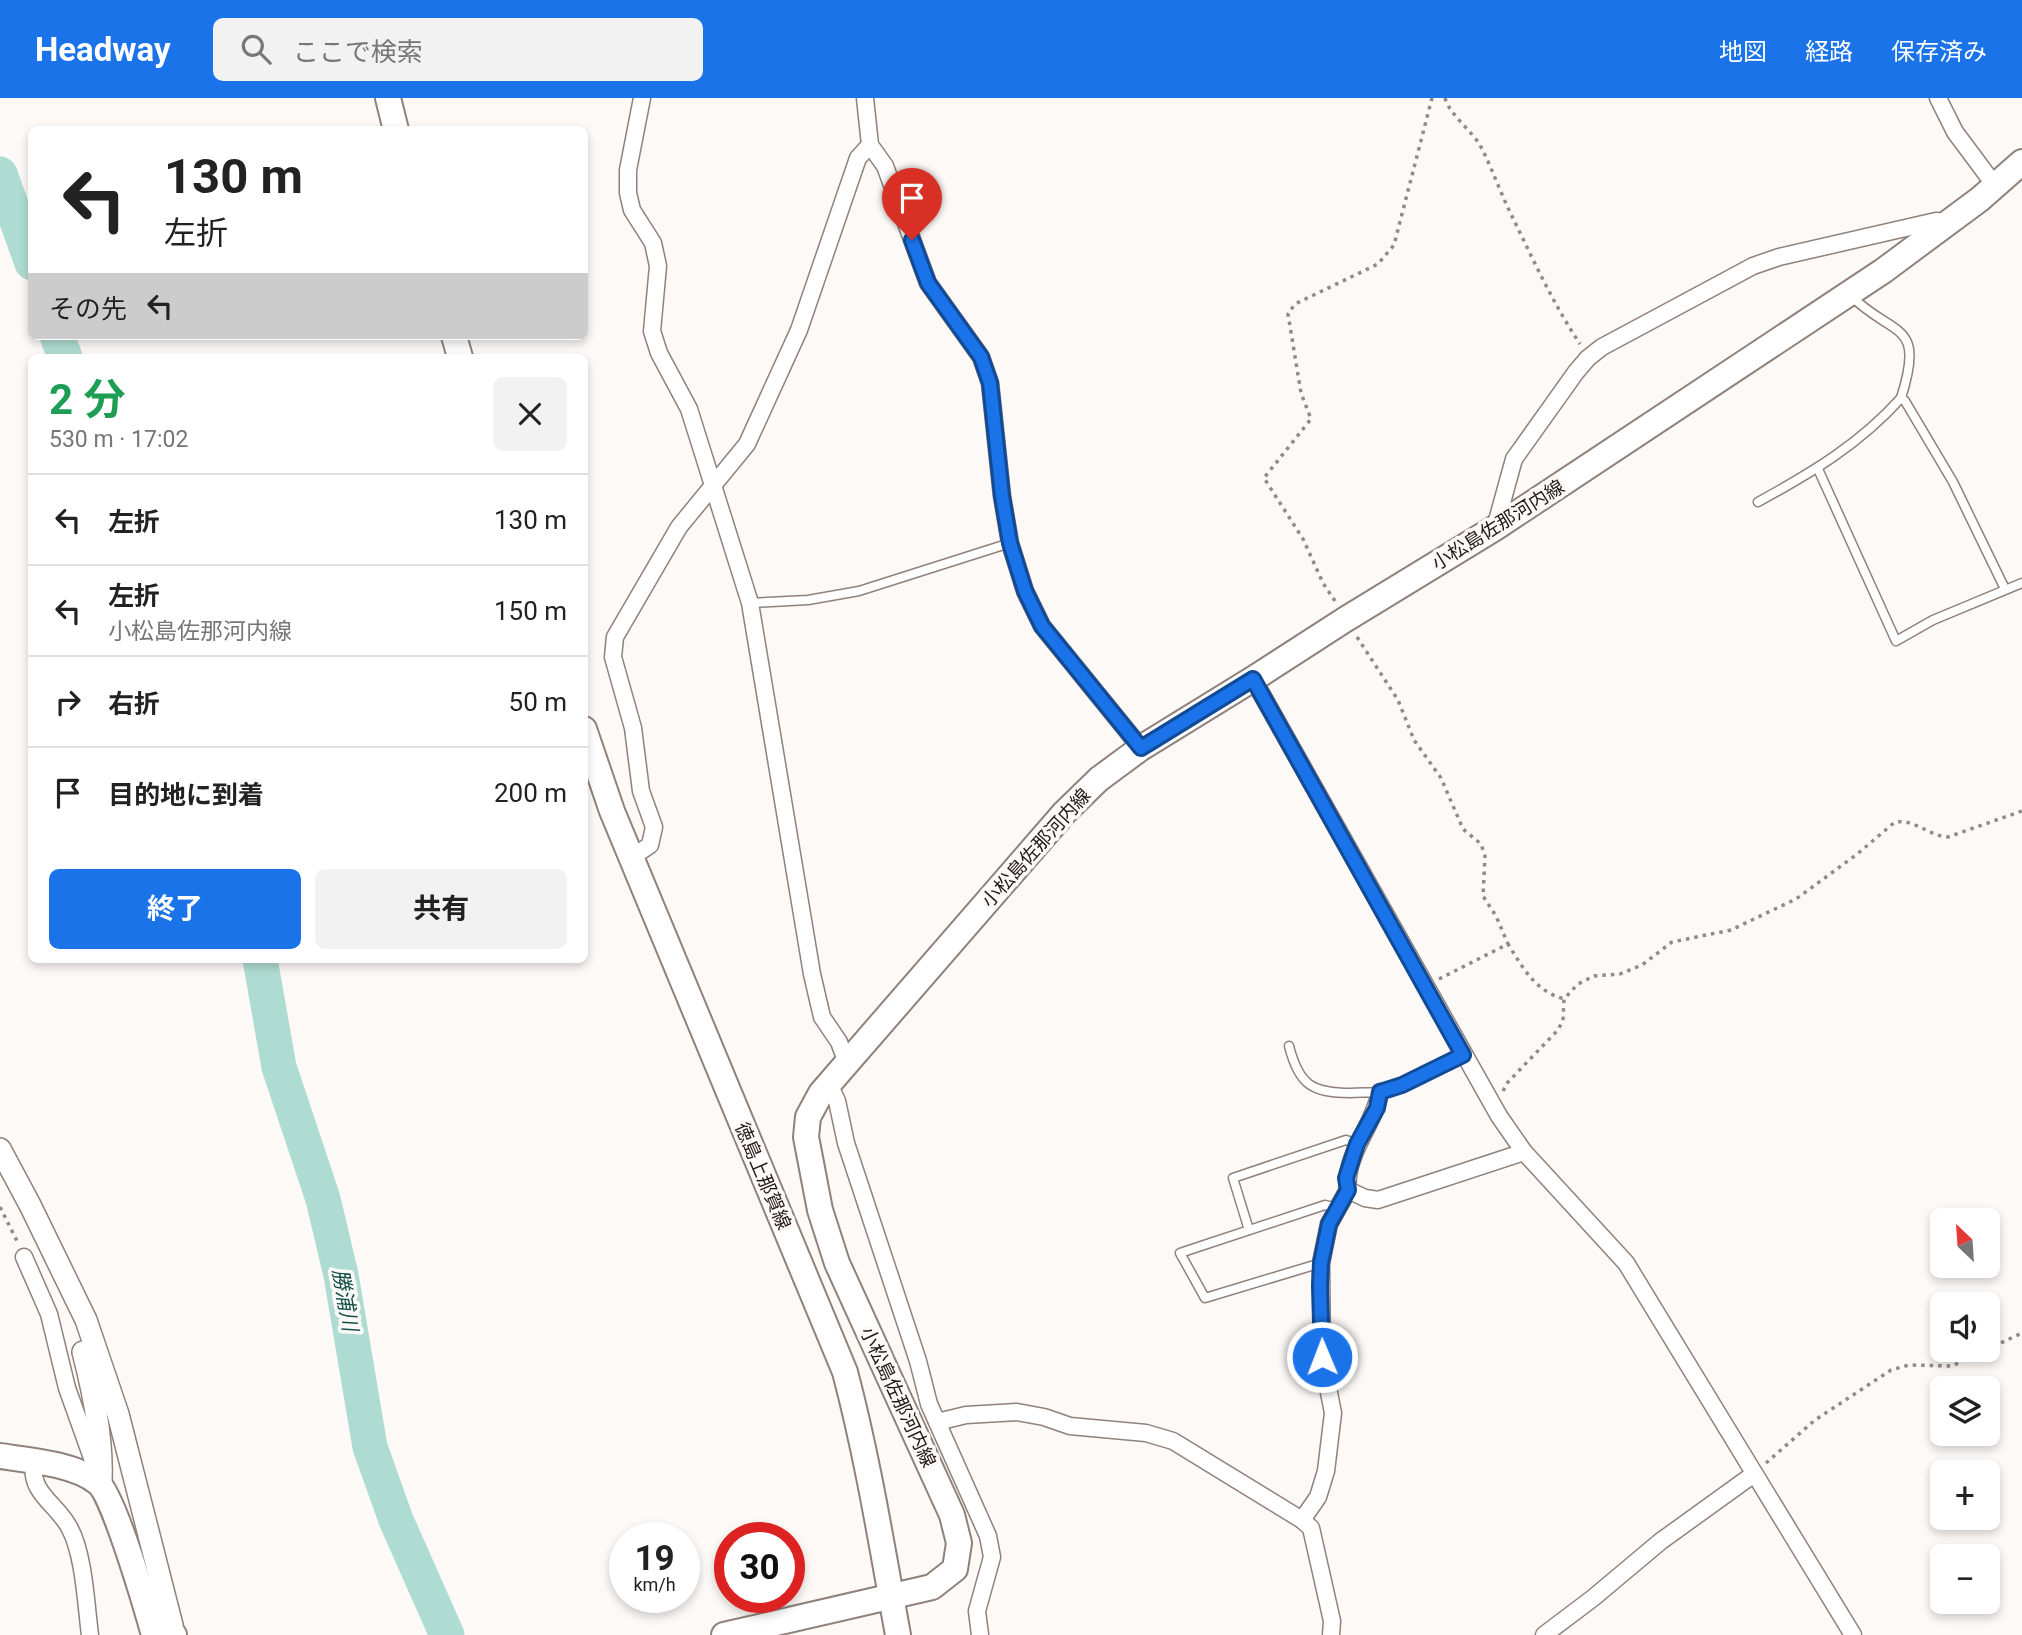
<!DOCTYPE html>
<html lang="ja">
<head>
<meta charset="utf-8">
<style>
  :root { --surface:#fff; --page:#f2f2f2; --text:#222; --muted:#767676; --line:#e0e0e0; --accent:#1a73e8 }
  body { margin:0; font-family:Roboto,"Noto Sans JP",sans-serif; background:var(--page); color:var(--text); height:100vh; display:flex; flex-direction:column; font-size:26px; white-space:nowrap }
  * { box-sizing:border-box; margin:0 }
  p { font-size:23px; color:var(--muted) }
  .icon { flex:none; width:38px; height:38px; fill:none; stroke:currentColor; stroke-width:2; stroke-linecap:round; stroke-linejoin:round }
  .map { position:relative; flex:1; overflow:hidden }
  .drawer { position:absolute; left:28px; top:256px; width:560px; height:609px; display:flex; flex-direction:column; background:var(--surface); border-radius:10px; box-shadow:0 4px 10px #0003 }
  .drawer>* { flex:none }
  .hud { position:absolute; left:28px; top:28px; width:560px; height:214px; border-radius:10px; box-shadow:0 4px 10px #0003; background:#fff; color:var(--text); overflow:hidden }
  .needle { width:46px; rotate:335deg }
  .fabs { position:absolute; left:1930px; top:1110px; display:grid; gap:14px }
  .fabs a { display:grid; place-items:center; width:70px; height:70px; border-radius:10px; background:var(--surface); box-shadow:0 4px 10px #0003; font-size:35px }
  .speed { position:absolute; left:609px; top:1424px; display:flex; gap:14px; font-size:35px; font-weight:700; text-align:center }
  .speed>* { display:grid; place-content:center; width:91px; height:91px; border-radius:50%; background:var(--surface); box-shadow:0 4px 10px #0003; line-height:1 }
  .speed small { font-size:18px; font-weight:400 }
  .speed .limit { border:10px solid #d22; background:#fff; color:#111 }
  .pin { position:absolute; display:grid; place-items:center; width:60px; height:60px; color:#fff; margin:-72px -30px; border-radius:50% 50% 50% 0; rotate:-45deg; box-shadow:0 0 7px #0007 }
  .pin .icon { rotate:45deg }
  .me { position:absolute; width:77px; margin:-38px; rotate:359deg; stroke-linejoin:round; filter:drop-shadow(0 0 5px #0008) }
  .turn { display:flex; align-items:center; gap:24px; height:147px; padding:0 21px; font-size:32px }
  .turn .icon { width:91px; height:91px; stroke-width:2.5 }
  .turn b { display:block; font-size:49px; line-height:60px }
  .then { display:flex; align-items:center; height:66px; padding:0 21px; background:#0003; gap:14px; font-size:26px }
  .round { display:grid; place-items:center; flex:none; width:74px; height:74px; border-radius:10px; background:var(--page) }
  .summary { display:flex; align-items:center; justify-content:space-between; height:119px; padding:0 21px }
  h1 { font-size:42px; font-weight:700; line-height:52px; color:#1e9e55 }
  .primary-button { display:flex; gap:14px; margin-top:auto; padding:14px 21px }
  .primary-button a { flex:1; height:80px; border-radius:10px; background:var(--accent); color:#fff; font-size:28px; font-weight:700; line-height:80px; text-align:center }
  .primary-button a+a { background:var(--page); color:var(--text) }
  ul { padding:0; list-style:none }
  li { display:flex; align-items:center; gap:21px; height:91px; padding:0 21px; border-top:2px solid var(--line) }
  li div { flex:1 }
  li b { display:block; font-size:26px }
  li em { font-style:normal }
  header { display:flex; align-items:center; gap:42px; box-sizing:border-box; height:98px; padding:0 35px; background:var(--accent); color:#fff }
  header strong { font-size:33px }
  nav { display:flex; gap:38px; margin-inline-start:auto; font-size:24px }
  .search { width:490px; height:63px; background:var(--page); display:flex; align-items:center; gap:18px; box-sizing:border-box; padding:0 24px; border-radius:10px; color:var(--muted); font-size:26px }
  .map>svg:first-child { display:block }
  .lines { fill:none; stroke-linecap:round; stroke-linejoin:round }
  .river { stroke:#afdcd2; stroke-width:35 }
  .lane-casing { stroke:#90817a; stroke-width:11 }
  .street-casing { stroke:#90817a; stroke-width:19 }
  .secondary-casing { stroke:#90817a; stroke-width:24 }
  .primary-casing { stroke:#90817a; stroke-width:28 }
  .path { stroke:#908b89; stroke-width:3.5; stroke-dasharray:3.5 5; stroke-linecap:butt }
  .lane { stroke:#fff; stroke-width:8 }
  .street { stroke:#fff; stroke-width:16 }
  .secondary { stroke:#fff; stroke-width:21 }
  .primary { stroke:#fff; stroke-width:24 }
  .route-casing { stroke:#114b97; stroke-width:18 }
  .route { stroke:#1a73e8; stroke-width:12 }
  .labels { text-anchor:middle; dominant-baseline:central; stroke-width:7; stroke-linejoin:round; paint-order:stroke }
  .street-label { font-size:19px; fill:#201917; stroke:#fcf9f7 }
  .water-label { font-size:21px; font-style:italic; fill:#135147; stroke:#fcf9f7 }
</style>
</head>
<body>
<header>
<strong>Headway</strong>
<div class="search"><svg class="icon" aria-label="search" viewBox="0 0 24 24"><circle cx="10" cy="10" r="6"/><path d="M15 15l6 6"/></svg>ここで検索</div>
<nav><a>地図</a><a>経路</a><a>保存済み</a></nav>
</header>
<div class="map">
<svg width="2022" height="1537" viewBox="0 0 2022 1537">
  <rect width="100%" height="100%" fill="#fcf9f7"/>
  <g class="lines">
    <!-- river -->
    <g class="river">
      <polyline points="0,76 32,165"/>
      <polyline points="57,238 65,259"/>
      <polyline points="260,861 279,969 323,1101 341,1177 370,1349 396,1422 447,1537"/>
    </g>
    <defs>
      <g id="lane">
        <path d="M1850 197C1893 240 1926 222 1901 300L1905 303 1953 384 2005 491"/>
        <polyline points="1818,371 1896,543 1933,522 2022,485"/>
        <path d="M1758 404C1811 375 1860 346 1901 300"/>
        <polyline points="750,505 808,502 859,493 1010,445"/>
        <path d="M1289 948C1299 987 1312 995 1351 995 1360 994 1369 995 1378 994 1404 992 1439 969 1463 957"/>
        <polyline points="1249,1132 1233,1080 1346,1042 1357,1046"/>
        <polyline points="1321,1165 1205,1200 1180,1155 1325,1107 1338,1110"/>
      </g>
      <g id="street">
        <polyline points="642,0 628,72 628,95 632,112 653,145 658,168 652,233 659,255 689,311 750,505 812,876 822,919 839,944 847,965"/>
        <polyline points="865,0 870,47 885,68 928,185 981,259 990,285 1002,398 1010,445 1025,493 1042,528 1141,650"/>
        <polyline points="1938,0 1955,34 1996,89"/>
        <polyline points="1495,430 1514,361 1576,274 1588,260 1602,249 1753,168 1779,159 1936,123 1947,124"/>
        <polyline points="1253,581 1499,1018 1524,1054 1626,1165 1853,1537"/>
        <polyline points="631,760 650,747 654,729 641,693 633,630 613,559 615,539 679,429 747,346 799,232 858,60 870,47"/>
        <polyline points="829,986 837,1003 846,1045 918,1263 929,1306 988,1438 992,1459 977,1513 980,1537"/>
        <path d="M1380 994C1374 1028 1344 1056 1348 1092L1365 1100 1378 1102 1524 1054"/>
        <polyline points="24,1159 49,1216 67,1290 96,1371"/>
        <polyline points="937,1324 966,1317 1017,1314 1044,1319 1070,1328 1146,1335 1173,1343 1302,1422 1311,1430 1332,1523 1331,1537"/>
        <path d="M34 1364C29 1395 56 1405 69 1429 84 1455 86 1507 90 1537"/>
        <polyline points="1302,1422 1318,1399 1326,1373 1333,1315 1322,1259 1321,1165 1329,1126 1348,1092"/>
        <polyline points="1544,1537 1593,1500 1661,1443 1754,1376"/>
      </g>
      <g id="secondary">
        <polyline points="0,1051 30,1107 86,1222 118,1316 172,1527"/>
        <path d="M83 1254C94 1296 103 1343 101 1386"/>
      </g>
      <g id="primary">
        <polyline points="388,0 396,32"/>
        <polyline points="454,238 460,259"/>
        <path d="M584 631 612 713 845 1274C868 1361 882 1449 898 1537"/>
        <path d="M0 1358C28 1362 76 1366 98 1385 114 1398 147 1512 154 1537"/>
        <polyline points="150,1499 174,1537"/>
        <polyline points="724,1537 932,1489 955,1471 959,1445 952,1417 837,1165 820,1112 806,1039 808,1019 821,995 1064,715 1099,681 1141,650 1253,581 1346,521 1495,430 1883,173 1980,101 2022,64"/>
      </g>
    </defs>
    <!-- lane casing -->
    <use href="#lane" class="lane-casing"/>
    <!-- street casing -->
    <use href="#street" class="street-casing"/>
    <!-- secondary casing -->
    <use href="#secondary" class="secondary-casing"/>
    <!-- primary casing -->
    <use href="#primary" class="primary-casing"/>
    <!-- path -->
    <g class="path">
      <path d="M1445 0C1450 17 1470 31 1480 47 1491 68 1499 91 1509 112 1531 157 1552 204 1580 246"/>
      <polyline points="1335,503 1323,485 1303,441 1264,380 1311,321 1301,295 1288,216 1295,206 1378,166 1394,147 1432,0"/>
      <polyline points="1357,539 1398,602 1414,642 1441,680 1463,731 1481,746 1485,758 1483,798 1496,818 1508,846"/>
      <path d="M1439 881 1508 846C1523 870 1535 893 1564 901"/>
      <path d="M1503 993 1508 984 1557 933 1563 923 1564 901 1578 886 1594 878 1620 876 1642 867 1672 844 1731 832 1796 801 1856 757 1895 724C1915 721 1929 738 1948 739L2022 713"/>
      <polyline points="0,1109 18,1145"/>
      <polyline points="1766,1365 1815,1322 1891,1272 1909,1267 1952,1268 2022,1235"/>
    </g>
    <!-- lane -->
    <use href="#lane" class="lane"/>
    <!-- street -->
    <use href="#street" class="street"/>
    <!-- secondary -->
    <use href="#secondary" class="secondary"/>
    <!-- primary -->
    <use href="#primary" class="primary"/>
  </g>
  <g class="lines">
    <defs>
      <polyline id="route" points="912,142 928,185 981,259 990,285 1002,398 1010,445 1025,493 1042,528 1141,650 1253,581 1463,957 1402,987 1380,994 1377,1010 1357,1046 1346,1080 1348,1092 1329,1126 1321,1165 1320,1188 1322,1259"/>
    </defs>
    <!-- route casing -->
    <use href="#route" class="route-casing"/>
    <!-- route -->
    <use href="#route" class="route"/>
  </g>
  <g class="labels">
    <!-- street labels -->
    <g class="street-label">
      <text transform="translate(1498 427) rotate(-32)">小松島佐那河内線</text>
      <text transform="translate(1036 750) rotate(-48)">小松島佐那河内線</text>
      <text transform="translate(763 1078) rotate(67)">徳島上那賀線</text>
      <text transform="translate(898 1299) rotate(65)">小松島佐那河内線</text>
    </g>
    <!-- water labels -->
    <g class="water-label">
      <text transform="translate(345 1202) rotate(80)">勝浦川</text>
    </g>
  </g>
</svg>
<div class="fabs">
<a><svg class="needle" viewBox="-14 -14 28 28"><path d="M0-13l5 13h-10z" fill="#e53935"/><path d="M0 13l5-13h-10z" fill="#767676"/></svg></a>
<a><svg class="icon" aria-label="sound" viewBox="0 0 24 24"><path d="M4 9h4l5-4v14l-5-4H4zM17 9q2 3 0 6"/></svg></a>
<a><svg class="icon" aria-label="layers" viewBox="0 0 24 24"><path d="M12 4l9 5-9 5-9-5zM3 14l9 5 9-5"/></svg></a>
<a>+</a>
<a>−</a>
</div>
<div class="speed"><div>19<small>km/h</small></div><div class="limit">30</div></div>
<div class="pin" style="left:912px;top:142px;background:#d93025"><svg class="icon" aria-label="arrive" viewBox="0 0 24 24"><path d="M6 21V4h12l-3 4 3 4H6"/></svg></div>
<svg class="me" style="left:1322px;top:1259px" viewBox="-20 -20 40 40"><circle r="17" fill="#1a73e8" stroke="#fff" stroke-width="3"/><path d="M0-11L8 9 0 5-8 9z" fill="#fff"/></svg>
<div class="hud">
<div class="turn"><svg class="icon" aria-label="left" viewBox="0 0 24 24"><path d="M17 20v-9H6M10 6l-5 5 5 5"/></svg><div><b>130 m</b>左折</div></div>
<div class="then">その先<svg class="icon" aria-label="left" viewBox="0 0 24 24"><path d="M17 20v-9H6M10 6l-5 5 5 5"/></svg></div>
</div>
<section class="drawer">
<div class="summary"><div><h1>2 分</h1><p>530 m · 17:02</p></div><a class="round"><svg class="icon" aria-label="close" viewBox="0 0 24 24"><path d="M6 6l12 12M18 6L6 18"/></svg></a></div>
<ul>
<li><svg class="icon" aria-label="left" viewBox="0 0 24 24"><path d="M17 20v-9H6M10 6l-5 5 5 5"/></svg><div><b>左折</b></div><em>130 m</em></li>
<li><svg class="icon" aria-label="left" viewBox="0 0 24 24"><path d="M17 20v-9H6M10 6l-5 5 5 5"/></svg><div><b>左折</b><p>小松島佐那河内線</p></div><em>150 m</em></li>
<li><svg class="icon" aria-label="right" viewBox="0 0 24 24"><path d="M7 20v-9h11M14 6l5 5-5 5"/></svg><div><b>右折</b></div><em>50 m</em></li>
<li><svg class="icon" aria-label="arrive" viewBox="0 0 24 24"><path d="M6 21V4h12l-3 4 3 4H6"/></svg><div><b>目的地に到着</b></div><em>200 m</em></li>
</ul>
<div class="primary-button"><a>終了</a><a>共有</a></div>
</section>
</div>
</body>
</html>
